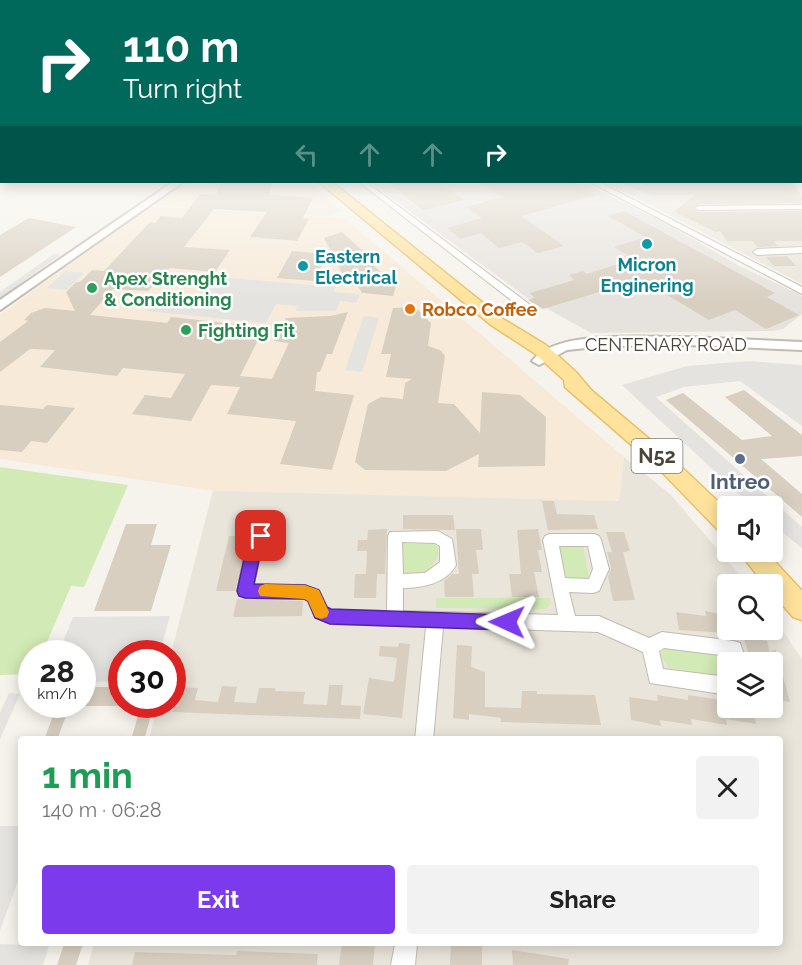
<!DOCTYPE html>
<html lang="en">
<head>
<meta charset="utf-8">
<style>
  :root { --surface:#fff; --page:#f2f2f2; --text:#222; --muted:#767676; --accent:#7c3aed }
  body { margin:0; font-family:Raleway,sans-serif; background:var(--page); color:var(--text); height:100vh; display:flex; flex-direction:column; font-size:22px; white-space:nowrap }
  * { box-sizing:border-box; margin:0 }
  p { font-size:20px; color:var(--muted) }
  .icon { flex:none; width:33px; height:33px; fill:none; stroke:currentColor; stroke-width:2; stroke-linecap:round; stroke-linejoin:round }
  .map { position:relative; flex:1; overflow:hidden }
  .side { position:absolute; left:18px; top:736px; width:765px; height:210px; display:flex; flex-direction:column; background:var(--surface); border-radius:6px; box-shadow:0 3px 15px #0003 }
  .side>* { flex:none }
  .guide { position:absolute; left:0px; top:0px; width:802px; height:183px; box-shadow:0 3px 15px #0003; background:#00695c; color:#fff; overflow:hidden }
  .buttons { position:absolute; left:717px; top:496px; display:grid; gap:12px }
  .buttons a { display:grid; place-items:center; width:66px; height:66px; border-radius:6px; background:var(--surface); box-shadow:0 3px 15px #0003; font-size:30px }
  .speed { position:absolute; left:18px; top:640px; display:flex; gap:12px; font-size:30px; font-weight:700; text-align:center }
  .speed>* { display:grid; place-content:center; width:78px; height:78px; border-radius:50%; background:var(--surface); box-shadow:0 3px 15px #0003; line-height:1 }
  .speed small { font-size:15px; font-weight:400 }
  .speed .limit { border:9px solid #d22; background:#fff; color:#111 }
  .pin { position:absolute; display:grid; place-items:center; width:51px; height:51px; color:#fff; margin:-26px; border-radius:12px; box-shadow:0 3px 9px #0006 }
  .me { position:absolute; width:66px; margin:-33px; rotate:271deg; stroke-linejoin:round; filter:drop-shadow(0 0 4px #0008) }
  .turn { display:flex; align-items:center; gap:21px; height:126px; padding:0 24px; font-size:27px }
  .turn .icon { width:78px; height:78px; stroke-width:2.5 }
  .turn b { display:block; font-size:42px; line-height:51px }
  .lanes { display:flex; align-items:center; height:57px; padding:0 24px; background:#0003; justify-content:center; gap:30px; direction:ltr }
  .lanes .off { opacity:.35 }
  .round { display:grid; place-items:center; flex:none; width:63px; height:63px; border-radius:6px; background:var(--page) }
  .overview { display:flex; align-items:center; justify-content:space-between; height:102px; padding:0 24px }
  h1 { font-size:36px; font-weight:700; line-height:45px; color:#1e9e55 }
  .cta { display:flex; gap:12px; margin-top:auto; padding:12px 24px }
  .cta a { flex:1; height:69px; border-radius:6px; background:var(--accent); color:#fff; font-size:24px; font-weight:700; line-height:69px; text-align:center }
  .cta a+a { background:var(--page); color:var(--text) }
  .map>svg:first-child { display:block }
  .residential { fill:#eae5da; fill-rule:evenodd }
  .commercial { fill:#f7ead8 }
  .industrial { fill:#e6e2dd }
  .green { fill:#d2eab5 }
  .parking { fill:#e5e3e0 }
  .building { fill:#d8cfc1 }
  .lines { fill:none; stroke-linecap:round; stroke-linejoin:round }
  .minor-casing { stroke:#c2bbae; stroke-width:2 }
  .tertiary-casing { stroke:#c2bbae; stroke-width:4 }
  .primary-casing { stroke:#e6c16a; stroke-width:3 }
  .minor { fill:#fff; fill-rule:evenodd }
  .tertiary { fill:#fff; fill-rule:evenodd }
  .primary { fill:#ffe39c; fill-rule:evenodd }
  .route { fill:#7c3aed; stroke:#51269a; stroke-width:1.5 }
  .slow { fill:#f59e0b }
  .culture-dot { fill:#0f9aa8; stroke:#fff; stroke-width:2 }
  .leisure-dot { fill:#2e9e5b; stroke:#fff; stroke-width:2 }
  .food-dot { fill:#e8710a; stroke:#fff; stroke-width:2 }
  .service-dot { fill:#5c6f8a; stroke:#fff; stroke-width:2 }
  .labels { text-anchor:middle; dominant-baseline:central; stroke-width:5; stroke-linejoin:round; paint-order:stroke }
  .far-culture-label { font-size:18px; font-weight:bold; fill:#0d838f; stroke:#fff; text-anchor:start }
  .far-leisure-label { font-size:18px; font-weight:bold; fill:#27864d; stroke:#fff; text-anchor:start }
  .far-food-label { font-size:18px; font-weight:bold; fill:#c56008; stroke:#fff; text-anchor:start }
  .far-street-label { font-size:18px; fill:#4b4439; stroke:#fff }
  .shield { fill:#fff; stroke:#817c74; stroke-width:1.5 }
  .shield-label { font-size:20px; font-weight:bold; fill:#4b4439 }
  .service-label { font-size:21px; font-weight:bold; fill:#4e5e75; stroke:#fff }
</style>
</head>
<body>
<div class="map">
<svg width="802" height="965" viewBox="0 0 802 965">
  <rect width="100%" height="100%" fill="#f6f3ec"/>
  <!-- residential -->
  <g class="residential">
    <polygon points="802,202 802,284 649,204"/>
    <path d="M624 457 671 495 748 585H728V630H772L773 617 802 659V965H88L94 944H780V740L149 739 158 705H172L171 654 213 490 619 501ZM728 663H772V708H728Z"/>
  </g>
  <!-- commercial -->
  <g class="commercial">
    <polygon points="185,182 310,182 341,211 327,216 154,205"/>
    <polygon points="149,206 346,219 624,457 619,501 215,491 0,459 0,315"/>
  </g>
  <!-- industrial -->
  <g class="industrial">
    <polygon points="802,175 802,202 649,204 604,182 801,182"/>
    <polygon points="370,182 582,182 661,221 741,267 799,294 802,297 802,314 783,329 772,331 591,333 526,297"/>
  </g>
  <!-- green -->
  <g class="green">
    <polygon points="0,467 128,485 84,587 71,586 42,654 32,654 31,674 0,675"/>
    <path d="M400 544H435C443 554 434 563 427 572L402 573Z"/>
    <polygon points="556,544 583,545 589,578 562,578"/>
    <polygon points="436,598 550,598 551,604 545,609 436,608"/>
    <polygon points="665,645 727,654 733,663 728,663 727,677 669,668 661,656"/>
  </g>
  <!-- parking -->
  <g class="parking">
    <polygon points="54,254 60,255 0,298 0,292"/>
    <polygon points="65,271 84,273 66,290 47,288"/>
    <polygon points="220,277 335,287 334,292 360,294 356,303 340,301 336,311 296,311 298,306 276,304 266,323 147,311 162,293 197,297 203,289 211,289"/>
    <polygon points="364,316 379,318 362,372 345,370"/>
    <polygon points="749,361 802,365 802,426 740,381 684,387 656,397 802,527 802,548 773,525 772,507 753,507 622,385 687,366"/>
    <polygon points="170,616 159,654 122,654 121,681 83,682 82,654 58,654 73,617"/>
    <polygon points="9,693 20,694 0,739 0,713"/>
    <polygon points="0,826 21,826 21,873 0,930"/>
    <polygon points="0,944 49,946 43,965 0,965"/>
  </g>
  <!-- building -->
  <g class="building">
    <polygon points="221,182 272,182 269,195 313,198 303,218 309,219 297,241 250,237 267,212 214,209 184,247 230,250 215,272 170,268 148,291 113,289 90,315 167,323 171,317 252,326 250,330 262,332 240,376 272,379 289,343 274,341 286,318 330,316 348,312 332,354 327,354 320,372 317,372 316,383 315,391 354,395 332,470 280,464 296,421 227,414 240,387 211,385 191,421 132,414 145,395 171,398 185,374 123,368 117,376 40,367 55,350 30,349 0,372 0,342 28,321 24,320 31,313 45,308 75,311 66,292 76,282 80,282 92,270 104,271 150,222 155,223 161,216 182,218 200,194 216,195"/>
    <polygon points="387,182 438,182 465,200 423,210"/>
    <polygon points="479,182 572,182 596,195 521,216 564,246 538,253 522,242 499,248 481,233 461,239 447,228 482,218 466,207 502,197"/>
    <polygon points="618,182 793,182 802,197 802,203 699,204 693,209 699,212 802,211 802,241 774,241 778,246 758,247 753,241 727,241 720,231 716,232 674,212 694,195 652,195"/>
    <polygon points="624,211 775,293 767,297 799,315 766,329 735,310 709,320 644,281 633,285 629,283 543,309 528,300 535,298 530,293 574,280 569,275 583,271 587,274 633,259 614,247 645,237 608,216"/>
    <polygon points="29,218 76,227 0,277 0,235"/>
    <polygon points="342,232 371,258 367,259 396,286 393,296 362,293 353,278 345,279 324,238"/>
    <polygon points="292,251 327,254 315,281 277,278"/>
    <polygon points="787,256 796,266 774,266 766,257"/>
    <polygon points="415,307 431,323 428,346 440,350 445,356 438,403 454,404 480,433 482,392 520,395 546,417 545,466 478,467 479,454 446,471 365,470 355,462 368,404 381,397 403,399 405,383 412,379 386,377 391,354 381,354 393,308"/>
    <polygon points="744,390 802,435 802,456 761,459 802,494 802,517 666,400 683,393 742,440 772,436 725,397"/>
    <polygon points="0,405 43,409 47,405 75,408 47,443 31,441 22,452 0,450"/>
    <polygon points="542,501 554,501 557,514 594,515 598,529 548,530"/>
    <polygon points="403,515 453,515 455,530 403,529"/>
    <polygon points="126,524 157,524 151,545 171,545 151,611 94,611"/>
    <polygon points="387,529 385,574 377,574 376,598 354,598 355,574 366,574 367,551 357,551 358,540 367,540 368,530"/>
    <polygon points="456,529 481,529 483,550 476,550 479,574 472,574 474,597 445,597 444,581 452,574 459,574"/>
    <polygon points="538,529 542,550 538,550 542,572 534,572 539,597 512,597 509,574 521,574 517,530"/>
    <polygon points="606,532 624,532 630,551 623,552 635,600 613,601 608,577 611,568 607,552 612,552"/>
    <polygon points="229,536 249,536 235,591 216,591"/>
    <polygon points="237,599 303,601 302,616 233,617"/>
    <polygon points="705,611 728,615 728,633 679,630 676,612 706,616"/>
    <polygon points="744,638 767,641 772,663 772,651 776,650 790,702 772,699 772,663 751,663"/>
    <polygon points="399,643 410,644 402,718 363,714 369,678 394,682 397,658 379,656 380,646 398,647"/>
    <polygon points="457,645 472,646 471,667 485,672 485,707 521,708 522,691 537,691 537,694 595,695 601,725 501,722 501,718 469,714 469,720 453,718"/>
    <polygon points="329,685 343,685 341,705 361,706 360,719 172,712 179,687 198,688 195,700 218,702 222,686 237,687 234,702 256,703 259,688 275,688 275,691 305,692 303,704 327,705"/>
    <rect x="82" y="687" width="40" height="19"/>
    <polygon points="657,695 688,700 688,695 728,701 728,708 753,708 756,724 726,719 727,725 691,719 692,725 660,720 661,726 631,720 629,697 658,701"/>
    <polygon points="57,705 70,705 57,740 44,740"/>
    <polygon points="141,705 154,705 144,740 131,740"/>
    <polygon points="64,944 83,944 76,965 57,965"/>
    <polygon points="342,944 375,944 373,965 339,965"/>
    <polygon points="451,944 482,944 482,965 450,965"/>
    <polygon points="512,950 569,959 568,965 513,965"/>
    <polygon points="237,951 318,954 317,965 132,965 135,952 236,955"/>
  </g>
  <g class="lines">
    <defs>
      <g id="minor">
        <polygon points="359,182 366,182 533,307 533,311 525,311"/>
        <polygon points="590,182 599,182 802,287 802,294"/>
        <polygon points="802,205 802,209 699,210 695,208 699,206"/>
        <polygon points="802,247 802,253 757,255 753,252 757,249"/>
        <path d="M261 530 266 532 268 536 262 547 254 584 305 585 319 590 327 607 332 610 387 611 388 536 390 532 438 531 452 539 456 565C446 584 421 588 403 588V611L558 615 543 540 545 536 550 534H594L599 536 601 540 609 569 599 591 593 593 569 592 575 616H599L649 638 662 632 734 641 740 643 747 663H729L728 656 664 648 659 651 663 669 728 677V695L650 683 643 652 598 632 443 627 433 740H415L426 627 330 624 315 617 307 600 305 599 245 598 239 596 237 591C241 575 244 536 261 530ZM402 542 435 543 440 546V562L425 573 403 574ZM559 546H588L593 569 589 579 565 578Z"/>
        <polygon points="395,944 417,944 415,965 391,965"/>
      </g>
      <g id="tertiary">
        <polygon points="173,182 183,182 0,310 0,300"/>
        <path d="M687 337 802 342V350L687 345 605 346 567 350 539 365 532 361C558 328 648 338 687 337Z"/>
      </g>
      <g id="primary">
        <polygon points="319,182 332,182 503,319 546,345 576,372 591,390 673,459 728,511 728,535 720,532 659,469 565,387 564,380 534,353 491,325"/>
        <polygon points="739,552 766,552 802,591 802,620 793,617 772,593 772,585 765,585"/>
      </g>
    </defs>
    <!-- minor casing -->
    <use href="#minor" class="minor-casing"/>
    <!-- tertiary casing -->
    <use href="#tertiary" class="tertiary-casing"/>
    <!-- primary casing -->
    <use href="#primary" class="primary-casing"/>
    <!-- minor -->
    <use href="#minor" class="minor"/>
    <!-- tertiary -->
    <use href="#tertiary" class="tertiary"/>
    <!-- primary -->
    <use href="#primary" class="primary"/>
  </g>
  <!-- sky -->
  <linearGradient id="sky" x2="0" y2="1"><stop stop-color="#8fc1ec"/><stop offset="0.55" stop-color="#fbfaf6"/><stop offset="1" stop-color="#fbfaf6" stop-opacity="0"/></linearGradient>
  <rect width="802" height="301" fill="url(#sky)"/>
  <!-- route -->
  <polygon class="route" points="261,530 268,536 262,546 254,584 305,585 319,590 327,607 331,609 507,615 513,617 515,622 513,628 507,630 330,624 315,618 308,601 304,599 245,598 239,596 237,591 247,545 255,531"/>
  <!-- slow -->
  <polygon class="slow" points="265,584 305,585 319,590 329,612 327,617 321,619 315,617 308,601 304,599 260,596 258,591 260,586"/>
  <!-- markers -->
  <g class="culture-dot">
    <circle cx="647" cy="244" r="6"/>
    <circle cx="303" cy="266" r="6"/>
  </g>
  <g class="leisure-dot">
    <circle cx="92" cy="288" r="6"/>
    <circle cx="186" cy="330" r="6"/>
  </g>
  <circle class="food-dot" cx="410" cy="309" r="6"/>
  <circle class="service-dot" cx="740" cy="459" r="6"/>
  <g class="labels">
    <!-- far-culture labels -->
    <g class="far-culture-label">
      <text x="315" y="256">Eastern<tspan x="315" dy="21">Electrical</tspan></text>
      <text x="647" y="264" text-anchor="middle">Micron<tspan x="647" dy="21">Enginering</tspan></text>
    </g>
    <!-- far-leisure labels -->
    <g class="far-leisure-label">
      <text x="104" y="278">Apex Strenght<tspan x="104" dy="21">&amp; Conditioning</tspan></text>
      <text x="198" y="330">Fighting Fit</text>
    </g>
    <!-- far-food labels -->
    <g class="far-food-label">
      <text x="422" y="309">Robco Coffee</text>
    </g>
    <!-- far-street labels -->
    <g class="far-street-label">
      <text x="666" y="344">CENTENARY ROAD</text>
    </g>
    <!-- shield labels -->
    <rect class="shield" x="631.5" y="439" width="51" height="34" rx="4.5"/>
    <g class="shield-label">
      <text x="657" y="456">N52</text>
    </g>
    <!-- service labels -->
    <g class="service-label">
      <text x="740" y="481">Intreo</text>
    </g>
  </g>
</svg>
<div class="buttons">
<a><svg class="icon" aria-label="sound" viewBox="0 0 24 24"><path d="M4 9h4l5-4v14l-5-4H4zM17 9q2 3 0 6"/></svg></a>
<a><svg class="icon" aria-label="search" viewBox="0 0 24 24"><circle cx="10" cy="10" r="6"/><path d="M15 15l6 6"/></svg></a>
<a><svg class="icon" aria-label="layers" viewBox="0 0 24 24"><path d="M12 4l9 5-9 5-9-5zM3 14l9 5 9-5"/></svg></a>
</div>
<div class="speed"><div>28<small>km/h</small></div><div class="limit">30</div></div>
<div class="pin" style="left:261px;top:536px;background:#d93025"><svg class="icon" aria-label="arrive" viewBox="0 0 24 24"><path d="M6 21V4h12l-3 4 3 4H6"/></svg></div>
<svg class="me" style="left:507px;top:622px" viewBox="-20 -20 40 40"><path d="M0-17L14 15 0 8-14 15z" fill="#7c3aed" stroke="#fff" stroke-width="4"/></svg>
<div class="guide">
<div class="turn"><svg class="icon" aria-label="right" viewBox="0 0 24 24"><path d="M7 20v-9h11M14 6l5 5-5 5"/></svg><div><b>110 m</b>Turn right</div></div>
<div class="lanes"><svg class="icon off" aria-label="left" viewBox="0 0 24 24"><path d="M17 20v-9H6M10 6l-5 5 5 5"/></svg><svg class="icon off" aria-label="ahead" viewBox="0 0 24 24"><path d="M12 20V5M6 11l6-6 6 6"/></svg><svg class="icon off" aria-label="ahead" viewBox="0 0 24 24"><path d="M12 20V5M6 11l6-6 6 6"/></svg><svg class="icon" aria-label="right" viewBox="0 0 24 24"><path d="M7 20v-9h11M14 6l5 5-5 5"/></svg></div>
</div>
<section class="side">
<div class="overview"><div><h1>1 min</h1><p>140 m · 06:28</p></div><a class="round"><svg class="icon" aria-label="close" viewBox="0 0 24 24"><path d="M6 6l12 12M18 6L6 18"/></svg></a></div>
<div class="cta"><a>Exit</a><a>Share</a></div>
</section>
</div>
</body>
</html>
